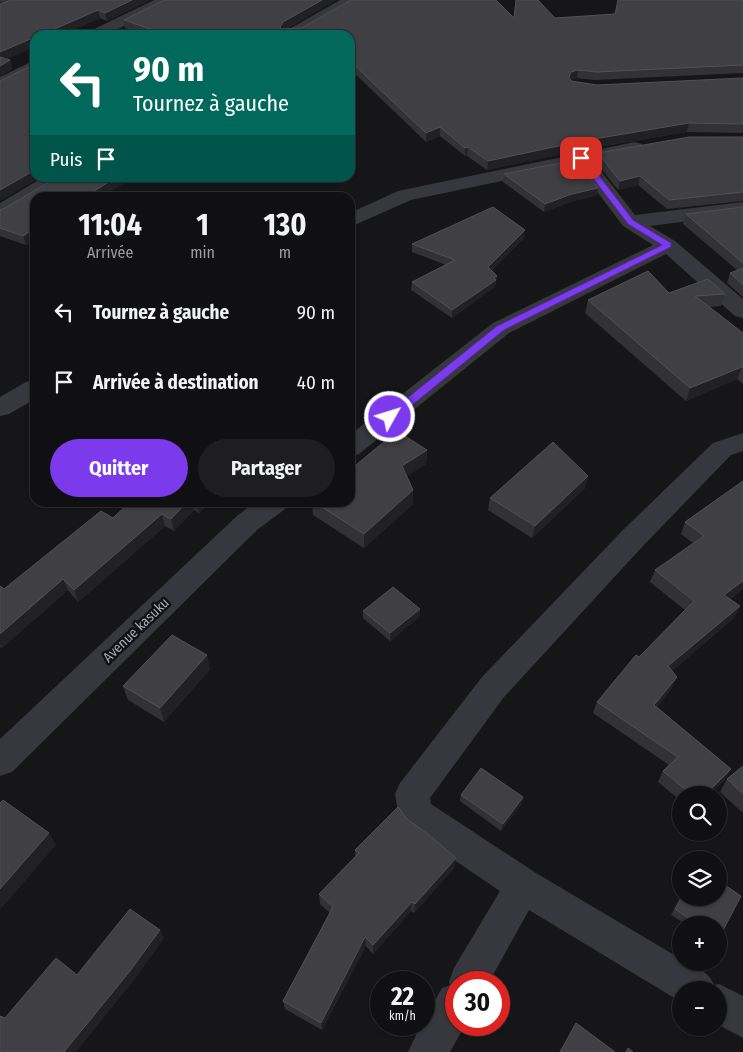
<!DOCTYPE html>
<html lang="fr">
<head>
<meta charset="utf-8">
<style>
  :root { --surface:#101012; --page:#1e1e20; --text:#f1f3f6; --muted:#9c9d9f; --line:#303032; --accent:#7c3aed }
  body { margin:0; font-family:"Fira Sans Condensed",sans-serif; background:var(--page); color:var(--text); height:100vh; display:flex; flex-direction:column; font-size:19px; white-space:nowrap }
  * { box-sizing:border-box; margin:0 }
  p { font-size:16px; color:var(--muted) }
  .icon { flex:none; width:28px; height:28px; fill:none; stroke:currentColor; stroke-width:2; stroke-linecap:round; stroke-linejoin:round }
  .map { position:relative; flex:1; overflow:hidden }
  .panel { position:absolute; left:30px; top:192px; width:325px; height:315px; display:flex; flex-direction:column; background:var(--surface); border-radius:15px; box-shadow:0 1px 4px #0004,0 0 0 1px var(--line) }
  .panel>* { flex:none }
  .top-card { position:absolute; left:30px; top:30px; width:325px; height:152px; border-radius:15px; box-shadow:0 1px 4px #0004,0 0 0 1px var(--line); background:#00695c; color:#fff; overflow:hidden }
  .buttons { position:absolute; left:672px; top:786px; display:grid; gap:10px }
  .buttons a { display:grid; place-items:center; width:55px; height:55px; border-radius:50%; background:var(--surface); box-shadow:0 1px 4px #0004,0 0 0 1px var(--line); font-size:25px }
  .speed { position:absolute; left:370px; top:971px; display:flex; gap:10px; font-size:25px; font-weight:700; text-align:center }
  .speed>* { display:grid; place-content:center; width:65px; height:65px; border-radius:50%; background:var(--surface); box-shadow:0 1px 4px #0004,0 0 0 1px var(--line); line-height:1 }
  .speed small { font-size:12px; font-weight:400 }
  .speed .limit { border:8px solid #d22; background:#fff; color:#111 }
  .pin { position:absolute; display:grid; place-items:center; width:42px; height:42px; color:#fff; margin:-21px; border-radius:10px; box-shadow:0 2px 8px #0006 }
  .me { position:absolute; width:55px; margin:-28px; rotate:51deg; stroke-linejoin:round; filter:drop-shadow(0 0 4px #0008) }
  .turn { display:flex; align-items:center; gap:18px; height:105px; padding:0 20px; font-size:22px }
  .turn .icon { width:65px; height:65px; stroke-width:2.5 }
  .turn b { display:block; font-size:35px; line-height:42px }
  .then { display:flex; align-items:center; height:48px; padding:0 20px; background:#0003; gap:10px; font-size:19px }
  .eta { display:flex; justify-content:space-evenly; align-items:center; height:85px; text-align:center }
  .eta b { font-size:30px; font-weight:700; line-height:35px }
  .primary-button { display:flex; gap:10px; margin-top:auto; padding:10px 20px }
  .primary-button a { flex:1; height:58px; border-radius:30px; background:var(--accent); color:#fff; font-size:20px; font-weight:700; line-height:58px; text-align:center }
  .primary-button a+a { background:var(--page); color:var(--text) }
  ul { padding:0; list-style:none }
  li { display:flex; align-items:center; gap:15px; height:70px; padding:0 20px }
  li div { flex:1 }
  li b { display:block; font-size:19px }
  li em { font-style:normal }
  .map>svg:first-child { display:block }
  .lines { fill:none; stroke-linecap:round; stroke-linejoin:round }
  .street { fill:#37383d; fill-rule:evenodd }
  .wall { fill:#323236 }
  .shaded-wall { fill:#212124 }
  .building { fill:#3f3f44; stroke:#4f5156 }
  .route { fill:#7c3aed; stroke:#51269a }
  .labels { text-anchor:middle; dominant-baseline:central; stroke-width:5; stroke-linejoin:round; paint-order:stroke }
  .street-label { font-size:14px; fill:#a8adb8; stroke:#111113 }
</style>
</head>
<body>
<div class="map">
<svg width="743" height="1052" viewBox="0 0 743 1052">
  <rect width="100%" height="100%" fill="#161618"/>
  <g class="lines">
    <!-- street -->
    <g class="street">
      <polygon points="154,0 173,0 171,3 106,35 86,35 88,32"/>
      <polygon points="340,0 358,0 356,3 301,35 282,35 284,32"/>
      <polygon points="35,60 35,72 0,89 0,77"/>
      <polygon points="635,142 642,144 644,148 642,152 594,162 635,215 743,202 743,214 650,226 675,241 743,299 743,318 735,316 666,254 509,333 359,454 350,457 350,435 493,323 653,245 623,226 577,165 411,200 350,227 350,213 398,191"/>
      <polygon points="42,178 65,178 62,182 7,216 0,218 0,203"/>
      <polygon points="35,380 35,399 9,414 0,416 0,397 26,382"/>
      <path d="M743 433V451L731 455 642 547 504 697 430 798 431 804 536 873 681 959V962C694 962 710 974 714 985L719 984 743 996V1038L719 1025V990H681V1002L529 910 489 982H456V1025H465L450 1052H408L421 1025H424V1020L442 988 450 985 449 982 454 968 500 891 407 828 397 806 395 794 400 783 482 677 622 531 713 443Z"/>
      <polygon points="255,502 288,502 285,509 257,530 12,772 0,776 0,739 237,516"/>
    </g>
  </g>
  <!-- wall -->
  <g class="wall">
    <polygon points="0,0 150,0 107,21 100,18 6,59 10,60 12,69 0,76 0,4 3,3 0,2"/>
    <polygon points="164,0 336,0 286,29 514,18 555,18 615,14 743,0 743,73 595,80 577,78 570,80 571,81 597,85 743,78 743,133 687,132 581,150 487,170 467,156 465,156 440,136 426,142 350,69 350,35 145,35 125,28 124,20"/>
    <polygon points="743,137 743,201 667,209 638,185 618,190 596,162 598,153"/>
    <polygon points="504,174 597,195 570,202 544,212 503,182"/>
    <polygon points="56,178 131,178 100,198 35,198 35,239 26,245 0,236 0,210 5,208"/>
    <polygon points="743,207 743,297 727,283 730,273 737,270 683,224 686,214"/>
    <polygon points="524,238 492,270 497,276 495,287 452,318 411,290 412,282 446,265 412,252 412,244"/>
    <polygon points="669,293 725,294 721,306 710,307 743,333 743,384 737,379 686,401 585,313 588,300"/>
    <polygon points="427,450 426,464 407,476 413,490 413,504 364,548 313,515 312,502 350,502"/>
    <polygon points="743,481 743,589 730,599 740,606 734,618 672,671 672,688 657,707 731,769 725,779 709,795 681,795 681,801 658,782 663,771 669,765 593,713 597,702 639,657 685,610 650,582 655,570 693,543 681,534 685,522"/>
    <polygon points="585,488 532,538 488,510 490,498"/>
    <polygon points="130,502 210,502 199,513 194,510 174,531 165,526 78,602 68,590 2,648 0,647 0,586 4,589 113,518"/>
    <polygon points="420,609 420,616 390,641 363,618 363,611"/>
    <polygon points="210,669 164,722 128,700 123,686"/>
    <polygon points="743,766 743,813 720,792 727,779"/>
    <polygon points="461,795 523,797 522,803 501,831 460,801"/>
    <polygon points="407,819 456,858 454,868 414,913 411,911 373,954 366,946 322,1030 285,1009 283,1001 330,913 320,904 319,894 355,857 355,850"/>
    <polygon points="681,897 719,925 687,925 671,915"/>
  </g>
  <!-- shaded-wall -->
  <g class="shaded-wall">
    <polygon points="132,0 150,0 107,21 105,13"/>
    <polygon points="322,0 336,0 283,30 280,27 283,22"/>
    <polygon points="98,10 100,18 62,35 41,35"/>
    <polygon points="35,37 35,47 0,62 0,52"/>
    <polygon points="10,60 12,69 0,76 0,66"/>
    <polygon points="578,70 577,78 569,80 569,77 571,72"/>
    <polygon points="689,123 687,132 581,150 487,170 488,161 582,141"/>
    <polygon points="440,127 440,136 426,142 426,133"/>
    <polygon points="468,147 467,156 465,156 465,148"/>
    <polygon points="35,170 35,178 39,178 0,201 0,190"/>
    <polygon points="640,176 638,185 618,190 620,181"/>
    <polygon points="115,178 131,178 100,198 83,198"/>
    <polygon points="598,188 597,195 570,202 544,212 545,204 572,194"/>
    <polygon points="35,228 35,239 26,245 23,236"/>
    <polygon points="525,230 524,238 488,275 488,267"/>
    <polygon points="497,276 495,287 452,318 452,310 494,278"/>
    <polygon points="742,367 737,379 686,401 690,388"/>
    <polygon points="427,450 426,464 401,480 402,466"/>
    <polygon points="588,476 585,488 532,538 535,526"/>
    <polygon points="413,490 413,504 364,548 364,534"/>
    <polygon points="187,502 192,502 194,510 174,531 171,519"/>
    <polygon points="197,502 210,502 199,513"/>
    <polygon points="162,514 165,526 78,602 74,590"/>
    <polygon points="63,579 68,590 2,648 0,644 0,634"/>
    <polygon points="743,581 743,589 719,607 724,595"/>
    <polygon points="740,606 734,618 664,678 668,666"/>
    <polygon points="420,609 420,616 390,641 390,633"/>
    <polygon points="207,655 210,669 164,722 160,708"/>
    <polygon points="677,677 672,688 650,716 654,705"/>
    <polygon points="731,769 725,779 709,795 705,795"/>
    <polygon points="523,797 522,803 501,831 503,824"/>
    <polygon points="49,833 56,845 0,910 0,889"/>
    <polygon points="456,858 454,868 414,913 415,904"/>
    <polygon points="412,902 411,911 373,954 373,945"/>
    <polygon points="160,930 164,938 135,979 76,1052 64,1052"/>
    <polygon points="365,937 366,946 322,1030 321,1023"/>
  </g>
  <!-- building -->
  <g class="building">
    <polygon points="12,0 132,0 105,13 98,10 41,35 35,35 35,37 0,52 0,4"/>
    <polygon points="164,0 322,0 283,22 280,27 281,29 302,28 351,0 496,0 514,18 516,0 538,0 555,18 615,14 618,0 743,0 743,65 597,72 578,70 571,72 569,77 571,81 597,85 743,78 743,124 689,123 582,141 488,161 468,147 465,148 440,127 426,133 350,61 350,35 160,35 162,33 124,20"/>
    <polygon points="0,57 10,60 0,66"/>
    <polygon points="29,67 35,70 35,170 0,190 0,81"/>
    <polygon points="689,137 743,137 743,192 669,200 640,176 620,181 598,153"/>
    <polygon points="576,160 598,188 572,194 545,204 504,174"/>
    <polygon points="56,178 115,178 83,198 35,198 35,228 23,236 0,228 0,210 5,208"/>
    <polygon points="493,207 525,230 488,267 497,276 494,278 496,280 452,310 412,282 455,260 412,244"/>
    <polygon points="743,207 743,263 686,214"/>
    <polygon points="743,268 743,285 730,273"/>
    <polygon points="648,271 669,293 708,279 725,294 695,296 743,333 743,368 742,367 690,388 588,300"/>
    <polygon points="397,431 427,450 402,466 413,490 364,534 314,502 350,502 350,470"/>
    <polygon points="553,442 588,476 535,526 490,498"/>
    <polygon points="743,481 743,581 724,595 740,606 668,666 677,677 654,705 731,769 705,795 692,795 663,771 678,757 597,702 636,655 639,657 694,601 655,570 704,536 685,522"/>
    <polygon points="130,502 187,502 171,519 162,514 74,590 63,579 0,634 0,586 4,589 101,511 113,518"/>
    <polygon points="393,587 420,609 390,633 363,611"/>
    <polygon points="172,635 207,655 160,708 123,686"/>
    <polygon points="743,766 743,794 727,779"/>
    <polygon points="481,768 523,797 503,824 461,795"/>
    <polygon points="3,800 49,833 0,889 0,803"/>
    <polygon points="398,807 407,819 429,835 456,858 415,904 412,902 373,945 365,937 321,1023 283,1001 333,907 319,894 359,853 355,850"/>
    <polygon points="719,881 741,896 719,938 719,925 699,925 675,909 681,898 719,898"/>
    <polygon points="130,909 160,930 130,971 64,1052 0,1052 0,1016 5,1018 56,958 77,975"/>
    <polygon points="576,1023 615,1052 560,1052"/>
    <polygon points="628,1048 633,1052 626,1052"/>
  </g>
  <!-- route -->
  <polygon class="route" points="579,156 584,156 633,220 671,243 671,247 504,330 394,420 386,420 385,417 386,415 497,326 662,245 628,224 579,160"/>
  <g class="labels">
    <!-- street labels -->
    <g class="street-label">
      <text transform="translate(136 630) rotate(-44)">Avenue kasuku</text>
    </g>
  </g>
</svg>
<div class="buttons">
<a><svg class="icon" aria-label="search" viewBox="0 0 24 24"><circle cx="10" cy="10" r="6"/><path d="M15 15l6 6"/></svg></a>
<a><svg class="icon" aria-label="layers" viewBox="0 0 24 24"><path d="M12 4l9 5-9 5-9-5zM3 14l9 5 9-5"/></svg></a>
<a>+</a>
<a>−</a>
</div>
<div class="speed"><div>22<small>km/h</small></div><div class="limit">30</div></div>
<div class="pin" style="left:581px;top:158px;background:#d93025"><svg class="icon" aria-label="arrive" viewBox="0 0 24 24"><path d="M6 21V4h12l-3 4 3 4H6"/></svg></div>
<svg class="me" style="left:390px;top:417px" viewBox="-20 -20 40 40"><circle r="17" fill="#7c3aed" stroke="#fff" stroke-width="3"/><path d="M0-11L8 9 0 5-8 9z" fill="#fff"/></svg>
<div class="top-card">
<div class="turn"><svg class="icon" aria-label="left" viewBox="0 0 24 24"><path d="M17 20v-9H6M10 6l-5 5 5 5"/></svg><div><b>90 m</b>Tournez à gauche</div></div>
<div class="then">Puis<svg class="icon" aria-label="arrive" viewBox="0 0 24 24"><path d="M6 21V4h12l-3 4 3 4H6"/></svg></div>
</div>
<section class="panel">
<div class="eta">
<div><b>11:04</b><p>Arrivée</p></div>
<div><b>1</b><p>min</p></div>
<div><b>130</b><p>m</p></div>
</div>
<ul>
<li><svg class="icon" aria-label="left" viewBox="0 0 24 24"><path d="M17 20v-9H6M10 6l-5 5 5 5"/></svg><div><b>Tournez à gauche</b></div><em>90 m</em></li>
<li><svg class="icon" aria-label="arrive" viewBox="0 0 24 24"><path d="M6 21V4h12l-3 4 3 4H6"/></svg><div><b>Arrivée à destination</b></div><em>40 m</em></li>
</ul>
<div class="primary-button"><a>Quitter</a><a>Partager</a></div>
</section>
</div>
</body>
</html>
